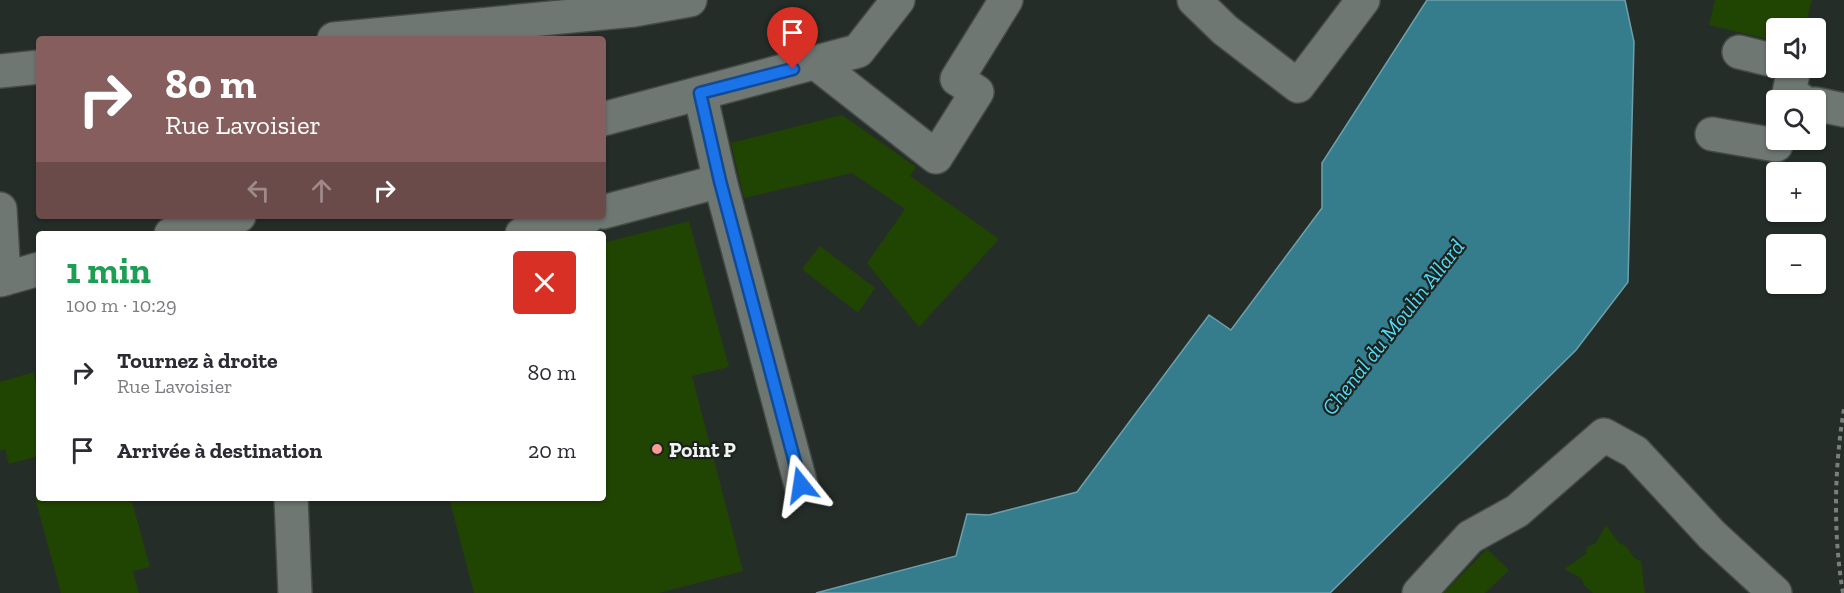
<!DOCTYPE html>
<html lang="fr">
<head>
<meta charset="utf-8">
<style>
  :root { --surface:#fff; --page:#f2f2f3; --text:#2b2b33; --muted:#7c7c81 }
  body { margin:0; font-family:"Zilla Slab",serif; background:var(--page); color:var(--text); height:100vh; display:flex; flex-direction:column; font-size:22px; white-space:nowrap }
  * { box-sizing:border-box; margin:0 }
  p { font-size:20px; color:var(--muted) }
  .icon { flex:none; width:33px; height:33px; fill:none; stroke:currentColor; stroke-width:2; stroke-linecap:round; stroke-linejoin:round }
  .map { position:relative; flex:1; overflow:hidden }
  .sheet { position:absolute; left:36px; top:231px; width:570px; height:270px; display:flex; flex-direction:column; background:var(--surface); border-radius:6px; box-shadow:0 2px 4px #0004 }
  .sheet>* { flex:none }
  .banner { position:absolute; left:36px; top:36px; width:570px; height:183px; border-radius:6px; box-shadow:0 2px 4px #0004; background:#865e5d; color:#fff; overflow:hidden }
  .fabs { position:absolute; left:1766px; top:18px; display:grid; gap:12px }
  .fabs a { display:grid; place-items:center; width:60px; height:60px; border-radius:6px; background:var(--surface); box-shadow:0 2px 4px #0004; font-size:30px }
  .pin { position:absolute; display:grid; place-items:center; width:51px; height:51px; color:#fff; margin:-62px -26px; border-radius:50% 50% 50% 0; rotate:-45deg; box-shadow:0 0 6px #0007 }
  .pin .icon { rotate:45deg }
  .me { position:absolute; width:66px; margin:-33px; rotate:345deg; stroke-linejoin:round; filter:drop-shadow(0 0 4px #0008) }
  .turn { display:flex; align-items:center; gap:21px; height:126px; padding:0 30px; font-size:27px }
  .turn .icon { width:78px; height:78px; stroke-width:2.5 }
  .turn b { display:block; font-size:42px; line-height:51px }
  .lanes { display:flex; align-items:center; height:57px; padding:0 30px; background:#0003; justify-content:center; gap:30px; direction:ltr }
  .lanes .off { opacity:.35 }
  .round { display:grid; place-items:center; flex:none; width:63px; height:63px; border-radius:6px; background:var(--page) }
  .summary { display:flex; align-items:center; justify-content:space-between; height:102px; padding:0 30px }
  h1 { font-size:36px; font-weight:700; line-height:45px; color:#1e9e55 }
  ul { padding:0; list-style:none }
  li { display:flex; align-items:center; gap:18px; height:78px; padding:0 30px }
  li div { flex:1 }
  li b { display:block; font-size:22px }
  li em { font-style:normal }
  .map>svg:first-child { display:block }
  .water { fill:#357c8d; stroke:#6da0ab; stroke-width:1.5 }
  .building { fill:#204502 }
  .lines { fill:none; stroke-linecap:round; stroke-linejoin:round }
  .minor-casing { stroke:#444b47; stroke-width:36 }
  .path { stroke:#797f7c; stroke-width:4; stroke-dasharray:4.5 4.5; stroke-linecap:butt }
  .minor { stroke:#6f7773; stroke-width:33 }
  .route-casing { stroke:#114b97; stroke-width:15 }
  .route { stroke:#1a73e8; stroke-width:10 }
  .poi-dot { fill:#f59d90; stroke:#1c231f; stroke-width:2 }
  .labels { text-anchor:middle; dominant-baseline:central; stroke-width:4.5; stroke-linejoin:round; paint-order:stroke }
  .poi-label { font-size:21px; font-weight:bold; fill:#eff4f1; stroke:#1c231f; text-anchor:start }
  .water-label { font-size:22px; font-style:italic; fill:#50dbf9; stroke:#1c231f }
</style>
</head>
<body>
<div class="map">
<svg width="1844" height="593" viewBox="0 0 1844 593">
  <rect width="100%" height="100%" fill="#252d29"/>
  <!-- water -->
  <polygon class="water" points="1427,0 1625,0 1634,42 1628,282 1576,350 1330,593 816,593 956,556 967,514 989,515 1077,492 1209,315 1231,330 1322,208 1322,163"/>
  <!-- building -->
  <g class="building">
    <polygon points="1715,0 1812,0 1805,28 1776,28 1776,41 1709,25"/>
    <polygon points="842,115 916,167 910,176 999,239 919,327 867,263 905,209 852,173 744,198 731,143"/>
    <polygon points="689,221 729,367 692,376 743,571 659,593 474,593 449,498 603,498 603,243"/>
    <polygon points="820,246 875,288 858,313 802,269"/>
    <polygon points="34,372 35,381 39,381 39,456 9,464 5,449 0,451 0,382"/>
    <polygon points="35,498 131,498 150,567 133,571 139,593 61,593"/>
    <polygon points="1606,525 1619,543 1626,546 1634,558 1641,561 1645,593 1593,593 1585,586 1581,578 1564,569 1586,554 1587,547 1596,543"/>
    <polygon points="1487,549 1509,570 1485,593 1444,593"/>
  </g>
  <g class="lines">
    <defs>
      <g id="minor">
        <polyline points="1194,0 1225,30 1298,86 1363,0"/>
        <polyline points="334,39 634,10 690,0"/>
        <polyline points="1739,52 1776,61"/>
        <polyline points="816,63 936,157 977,92 957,79 1006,0"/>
        <polyline points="1794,68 1788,98 1801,100"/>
        <polyline points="0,71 39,67"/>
        <polyline points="700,93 720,181 801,485"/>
        <polyline points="1815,104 1844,110"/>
        <polyline points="603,119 858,51 898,0"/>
        <polyline points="1712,134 1776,145 1777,140"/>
        <polyline points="0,209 4,279"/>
        <polyline points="603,212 720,181"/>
        <polyline points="171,234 239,216"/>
        <polyline points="522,234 589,216"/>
        <polyline points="0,280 39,269"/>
        <polyline points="291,498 295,593"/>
        <polyline points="1419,593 1470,537 1517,511 1604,435 1635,452 1712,535 1775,593"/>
      </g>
    </defs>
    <!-- minor casing -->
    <use href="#minor" class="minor-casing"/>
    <!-- path -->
    <path class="path" d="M1843 593C1833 534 1834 469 1844 409"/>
    <!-- minor -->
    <use href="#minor" class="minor"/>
  </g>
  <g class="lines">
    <defs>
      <polyline id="route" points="793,69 700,93 720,181 801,485"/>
    </defs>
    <!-- route casing -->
    <use href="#route" class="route-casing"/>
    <!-- route -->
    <use href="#route" class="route"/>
  </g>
  <!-- markers -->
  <circle class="poi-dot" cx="657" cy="449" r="6"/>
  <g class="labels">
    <!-- poi labels -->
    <g class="poi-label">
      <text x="669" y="449">Point P</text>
    </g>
    <!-- water labels -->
    <g class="water-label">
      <text transform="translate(1393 327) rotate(-52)">Chenal du Moulin Allard</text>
    </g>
  </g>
</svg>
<div class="fabs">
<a><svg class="icon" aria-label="sound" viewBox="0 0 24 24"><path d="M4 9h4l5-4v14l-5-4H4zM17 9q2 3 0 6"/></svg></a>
<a><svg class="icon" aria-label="search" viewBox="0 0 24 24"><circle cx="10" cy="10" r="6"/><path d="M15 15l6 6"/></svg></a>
<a>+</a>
<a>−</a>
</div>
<div class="pin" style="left:793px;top:69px;background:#d93025"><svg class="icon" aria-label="arrive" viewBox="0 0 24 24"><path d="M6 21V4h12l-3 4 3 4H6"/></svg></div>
<svg class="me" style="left:801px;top:485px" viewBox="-20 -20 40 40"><path d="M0-17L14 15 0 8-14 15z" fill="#1a73e8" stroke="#fff" stroke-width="4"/></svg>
<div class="banner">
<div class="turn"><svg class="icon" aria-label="right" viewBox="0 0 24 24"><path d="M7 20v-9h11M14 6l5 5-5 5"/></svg><div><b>80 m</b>Rue Lavoisier</div></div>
<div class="lanes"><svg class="icon off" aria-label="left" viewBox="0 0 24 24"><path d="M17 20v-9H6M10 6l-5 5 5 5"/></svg><svg class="icon off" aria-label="ahead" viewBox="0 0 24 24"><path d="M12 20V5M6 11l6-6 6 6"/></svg><svg class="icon" aria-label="right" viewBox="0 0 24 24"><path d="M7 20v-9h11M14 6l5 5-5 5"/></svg></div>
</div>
<section class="sheet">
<div class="summary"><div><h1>1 min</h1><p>100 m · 10:29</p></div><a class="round" style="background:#d93025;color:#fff"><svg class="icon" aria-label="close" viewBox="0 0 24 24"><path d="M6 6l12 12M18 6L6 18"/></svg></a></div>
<ul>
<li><svg class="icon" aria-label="right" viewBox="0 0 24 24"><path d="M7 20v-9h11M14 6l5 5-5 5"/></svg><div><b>Tournez à droite</b><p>Rue Lavoisier</p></div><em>80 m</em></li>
<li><svg class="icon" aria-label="arrive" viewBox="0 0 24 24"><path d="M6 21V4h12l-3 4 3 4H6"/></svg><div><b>Arrivée à destination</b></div><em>20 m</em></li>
</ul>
</section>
</div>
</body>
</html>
